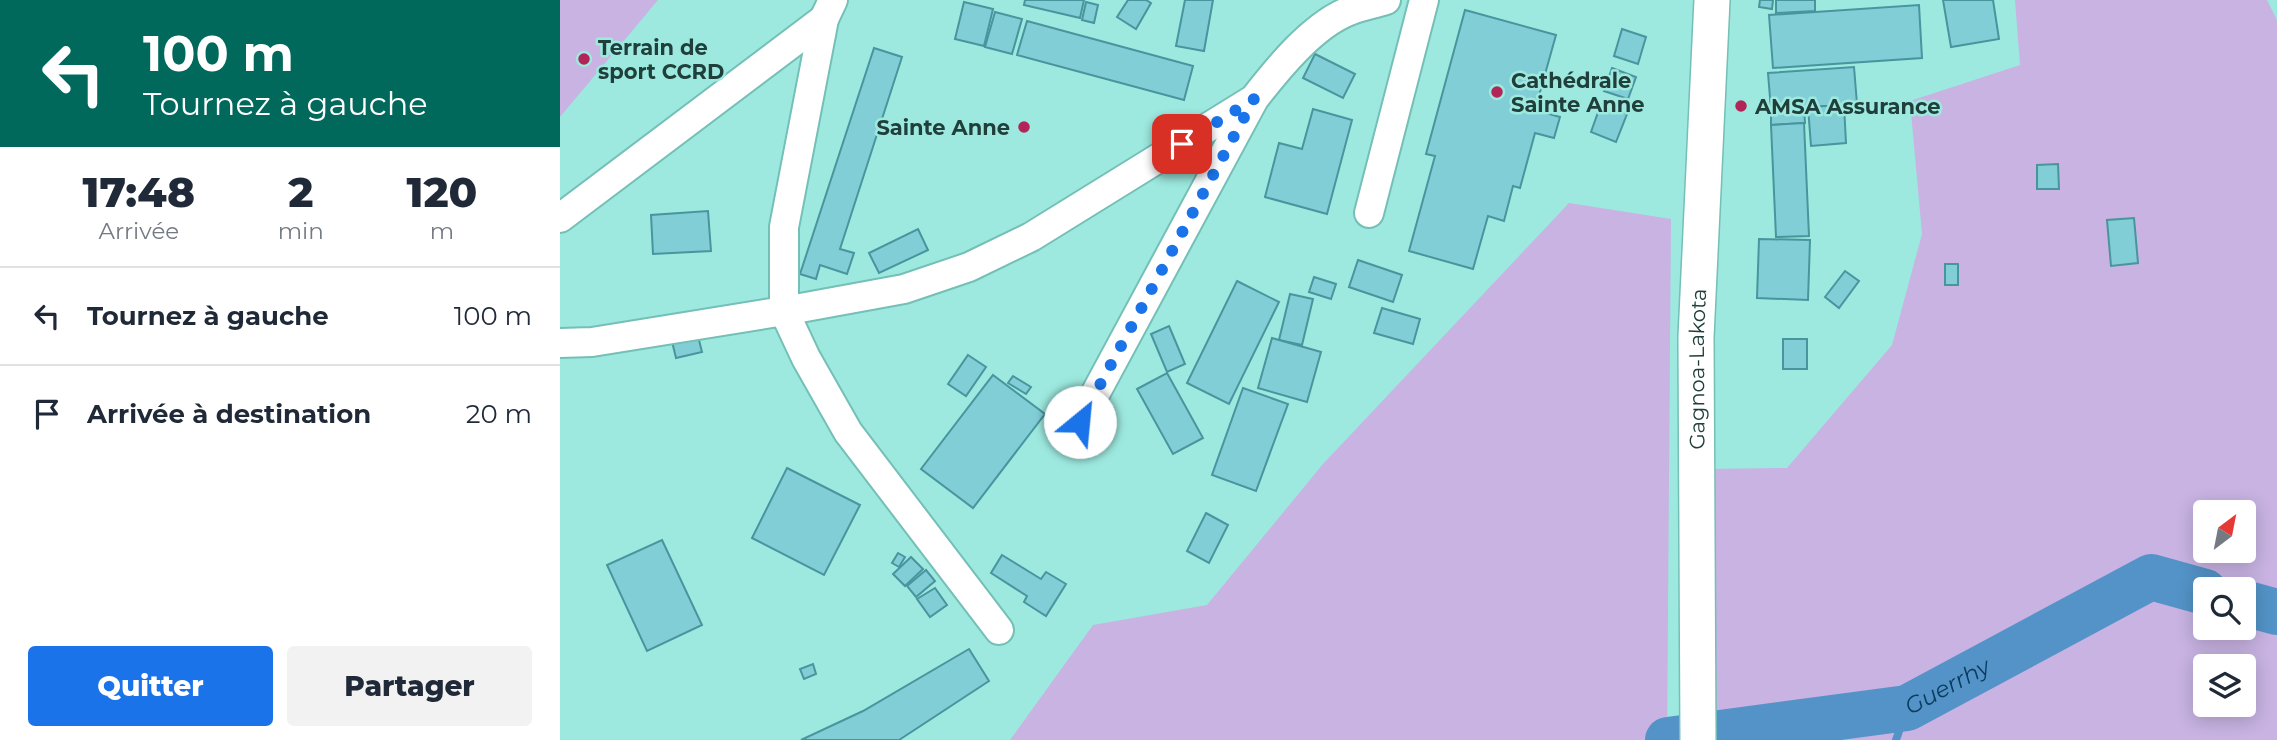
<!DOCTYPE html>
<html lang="fr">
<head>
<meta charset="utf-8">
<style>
  :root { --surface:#fff; --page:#f2f2f3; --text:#1f2937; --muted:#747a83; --line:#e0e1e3; --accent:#1a73e8 }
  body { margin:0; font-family:Montserrat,sans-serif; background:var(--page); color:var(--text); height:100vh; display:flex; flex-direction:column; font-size:26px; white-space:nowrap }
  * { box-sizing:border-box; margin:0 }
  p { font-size:23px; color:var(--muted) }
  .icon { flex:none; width:38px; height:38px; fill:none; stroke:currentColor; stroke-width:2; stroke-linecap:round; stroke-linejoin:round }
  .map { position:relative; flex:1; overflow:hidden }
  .side { display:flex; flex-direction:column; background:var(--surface); width:560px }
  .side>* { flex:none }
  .top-card { background:#00695c; color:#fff; overflow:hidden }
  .needle { width:46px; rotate:32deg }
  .controls { position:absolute; left:1633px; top:500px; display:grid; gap:14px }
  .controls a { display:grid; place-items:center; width:63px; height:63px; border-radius:7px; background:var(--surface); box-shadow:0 4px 18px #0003; font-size:35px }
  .pin { position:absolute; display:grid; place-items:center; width:60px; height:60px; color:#fff; margin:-30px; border-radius:14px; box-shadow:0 4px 10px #0006 }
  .me { position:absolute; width:77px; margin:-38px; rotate:28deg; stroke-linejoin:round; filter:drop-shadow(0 0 5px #0008) }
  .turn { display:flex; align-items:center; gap:24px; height:147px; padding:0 28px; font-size:32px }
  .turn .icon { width:91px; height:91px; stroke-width:2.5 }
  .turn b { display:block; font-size:49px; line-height:60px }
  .eta { display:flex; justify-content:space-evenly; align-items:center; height:119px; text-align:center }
  .eta b { font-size:42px; font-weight:800; line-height:49px }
  .action { display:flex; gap:14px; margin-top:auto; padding:14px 28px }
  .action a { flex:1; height:80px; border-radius:7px; background:var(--accent); color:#fff; font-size:28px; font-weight:800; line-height:80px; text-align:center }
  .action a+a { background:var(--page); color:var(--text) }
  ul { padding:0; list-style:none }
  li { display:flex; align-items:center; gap:21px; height:98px; padding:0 28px; border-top:2px solid var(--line) }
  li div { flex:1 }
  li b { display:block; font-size:26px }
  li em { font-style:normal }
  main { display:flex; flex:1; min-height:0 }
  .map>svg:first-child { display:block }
  .green { fill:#c8b3e2; fill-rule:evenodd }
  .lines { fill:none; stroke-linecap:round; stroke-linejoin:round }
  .stream { stroke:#5393c7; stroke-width:8 }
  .river { stroke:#5393c7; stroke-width:46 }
  .building { fill:#82ced7; stroke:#48959e; stroke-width:2 }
  .minor-casing { stroke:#74bfb6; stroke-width:32 }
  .major-casing { stroke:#74bfb6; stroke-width:38 }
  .minor { stroke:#fff; stroke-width:28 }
  .major { stroke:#fff; stroke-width:35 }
  .route { stroke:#1a73e8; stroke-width:12; stroke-dasharray:0 21.6 }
  .poi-dot { fill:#b32458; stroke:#9de9df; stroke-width:2.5 }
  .labels { text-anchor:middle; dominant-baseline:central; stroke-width:5; stroke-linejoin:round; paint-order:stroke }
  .poi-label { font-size:21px; font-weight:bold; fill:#203f3b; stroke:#9de9df; text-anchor:start }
  .street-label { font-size:21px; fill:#203f3b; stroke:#9de9df }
  .water-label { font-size:23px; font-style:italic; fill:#0b3d60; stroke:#9de9df }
</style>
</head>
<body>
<main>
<section class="side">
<div class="top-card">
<div class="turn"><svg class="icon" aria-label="left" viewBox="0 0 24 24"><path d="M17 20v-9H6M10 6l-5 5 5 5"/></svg><div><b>100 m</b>Tournez à gauche</div></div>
</div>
<div class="eta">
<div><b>17:48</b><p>Arrivée</p></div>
<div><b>2</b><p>min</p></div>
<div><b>120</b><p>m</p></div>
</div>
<ul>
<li><svg class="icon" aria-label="left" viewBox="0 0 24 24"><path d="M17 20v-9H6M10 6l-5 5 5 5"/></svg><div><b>Tournez à gauche</b></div><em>100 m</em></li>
<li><svg class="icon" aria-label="arrive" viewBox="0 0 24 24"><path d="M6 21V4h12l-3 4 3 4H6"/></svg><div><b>Arrivée à destination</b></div><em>20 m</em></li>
</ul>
<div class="action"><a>Quitter</a><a>Partager</a></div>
</section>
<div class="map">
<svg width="1717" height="740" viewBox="0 0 1717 740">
  <rect width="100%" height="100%" fill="#9de9df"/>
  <!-- green -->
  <g class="green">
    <polygon points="0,0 98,0 0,117"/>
    <path d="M1455 0H1707L1717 20V740H1154L1144 469 1227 468 1332 345 1362 234 1350 101 1460 65ZM1645 513H1684V551H1645ZM1645 590H1684V628H1645ZM1645 667H1684V705H1645Z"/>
    <polygon points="1009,203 1111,219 1107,740 450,740 533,625 647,605 763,464"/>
  </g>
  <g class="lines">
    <!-- stream -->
    <polyline class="stream" points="1336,740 1347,708"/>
    <!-- river -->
    <g class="river">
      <polyline points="1684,603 1717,612"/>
      <path id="s1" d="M1108 740 1347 708 1591 577 1645 592"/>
    </g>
  </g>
  <!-- building -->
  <g class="building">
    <polygon points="465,0 524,0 520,18 464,5"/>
    <polygon points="568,0 586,0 591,3 576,29 557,17"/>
    <polygon points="625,0 653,0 644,51 616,46"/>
    <polygon points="1200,0 1213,0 1212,9 1199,7"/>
    <polygon points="1216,0 1255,0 1255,11 1216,13"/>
    <polygon points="1383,0 1433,0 1439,39 1391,47"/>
    <polygon points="404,2 433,9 424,46 395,39"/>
    <polygon points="526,2 538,5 534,23 522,20"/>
    <polygon points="1359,5 1362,58 1213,68 1209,15"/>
    <polygon points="905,10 996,35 975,110 1000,117 994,138 975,133 960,188 953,186 944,221 928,216 913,269 849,251 875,156 866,154"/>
    <polygon points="435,12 462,19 452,54 425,47"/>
    <polygon points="467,21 633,66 624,100 457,55"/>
    <polygon points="1062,29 1086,37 1078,64 1054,56"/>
    <polygon points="314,48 342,57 280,249 294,253 287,274 260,265 256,279 240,274"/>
    <polygon points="755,54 795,74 783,98 743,78"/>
    <polygon points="1294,67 1297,104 1211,110 1208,73"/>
    <polygon points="1052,68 1076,77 1068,99 1044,91"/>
    <polygon points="1041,104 1067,114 1056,142 1031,132"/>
    <polygon points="1284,105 1286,143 1251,146 1248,107"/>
    <polygon points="1244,108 1245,123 1211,125 1211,110"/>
    <polygon points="753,109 792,120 767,214 705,197 719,143 742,149"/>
    <polygon points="1244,123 1249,236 1216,237 1211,125"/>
    <polygon points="1498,164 1499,189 1477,189 1477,165"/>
    <polygon points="148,211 151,251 93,254 91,215"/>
    <polygon points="1574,218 1578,263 1551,266 1547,220"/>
    <polygon points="358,229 368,250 319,273 309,253"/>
    <polygon points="1199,239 1250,240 1248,300 1197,298"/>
    <polygon points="798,260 842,275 833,302 789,287"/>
    <rect x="1385" y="264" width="13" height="21"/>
    <polygon points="1285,271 1299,281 1279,308 1265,297"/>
    <polygon points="754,277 776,284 771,299 749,292"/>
    <polygon points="677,281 719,302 669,404 627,383"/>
    <polygon points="730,294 753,299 742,345 719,340"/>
    <polygon points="822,308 860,319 853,344 814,333"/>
    <polygon points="609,326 625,364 607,372 591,334"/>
    <polygon points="136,328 142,352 116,358 110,333"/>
    <polygon points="712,338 761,352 747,402 698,388"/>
    <rect x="1223" y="339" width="24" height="30"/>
    <polygon points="408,355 426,367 406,396 388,384"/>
    <polygon points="607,373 643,438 613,454 577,389"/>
    <polygon points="433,375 485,414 413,508 361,469"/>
    <polygon points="453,376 471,387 466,394 448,383"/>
    <polygon points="683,388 728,404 696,491 652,475"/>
    <polygon points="227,468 300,505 264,575 192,538"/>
    <polygon points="646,513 668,525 649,563 627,551"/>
    <polygon points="102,540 142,625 87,651 47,565"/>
    <polygon points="338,553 345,557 339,567 332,563"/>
    <polygon points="442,555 481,579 486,572 506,584 486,616 464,602 467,596 431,573"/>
    <polygon points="351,557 363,569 345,586 333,574"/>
    <polygon points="366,570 375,581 356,597 347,586"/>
    <polygon points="375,588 387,605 370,617 357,599"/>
    <polygon points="409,649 429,681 339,740 241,740 303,711"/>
    <polygon points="253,664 256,674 244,679 240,669"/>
  </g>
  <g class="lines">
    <defs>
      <g id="minor">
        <polyline points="273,0 264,19 224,227 224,311 246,358 288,432 439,630"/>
        <polyline points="809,213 864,0"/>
        <polyline points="0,218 264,19"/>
        <path d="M0 343 32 342 224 311 344 289 409 267 471 237 694 99C718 68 753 25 789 11 801 6 814 4 826 0"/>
        <polyline points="520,422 693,101"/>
      </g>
      <g id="major">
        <path id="s2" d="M1138 740 1136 337 1152 0"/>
      </g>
    </defs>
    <!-- minor casing -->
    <use href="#minor" class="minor-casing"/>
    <!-- major casing -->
    <use href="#major" class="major-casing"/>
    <!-- minor -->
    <use href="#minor" class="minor"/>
    <!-- major -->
    <use href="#major" class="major"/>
  </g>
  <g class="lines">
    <!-- route -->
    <polyline class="route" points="520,422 694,99 622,144"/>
  </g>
  <!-- markers -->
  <g class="poi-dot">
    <circle cx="24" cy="59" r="7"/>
    <circle cx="937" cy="92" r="7"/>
    <circle cx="1181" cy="106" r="7"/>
    <circle cx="464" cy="127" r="7"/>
  </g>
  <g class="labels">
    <!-- poi labels -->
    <g class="poi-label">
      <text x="38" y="47">Terrain de<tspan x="38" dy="24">sport CCRD</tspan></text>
      <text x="951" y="80">Cathédrale<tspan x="951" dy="24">Sainte Anne</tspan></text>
      <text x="1195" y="106">AMSA Assurance</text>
      <text x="450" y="127" text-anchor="end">Sainte Anne</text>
    </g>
    <!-- street labels -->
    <g class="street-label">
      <text stroke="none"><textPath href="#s2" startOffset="371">Gagnoa-Lakota</textPath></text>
    </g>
    <!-- water labels -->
    <g class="water-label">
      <text stroke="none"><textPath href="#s1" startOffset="287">Guerrhy</textPath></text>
    </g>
  </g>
</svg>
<div class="controls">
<a><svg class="needle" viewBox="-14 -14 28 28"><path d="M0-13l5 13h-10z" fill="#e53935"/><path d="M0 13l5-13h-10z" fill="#747a83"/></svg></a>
<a><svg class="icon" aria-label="search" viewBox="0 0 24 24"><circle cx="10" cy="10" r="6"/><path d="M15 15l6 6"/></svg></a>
<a><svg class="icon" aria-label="layers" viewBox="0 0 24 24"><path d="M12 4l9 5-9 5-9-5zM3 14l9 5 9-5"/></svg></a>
</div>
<div class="pin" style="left:622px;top:144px;background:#d93025"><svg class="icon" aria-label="arrive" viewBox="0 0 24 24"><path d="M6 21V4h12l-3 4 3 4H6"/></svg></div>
<svg class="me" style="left:520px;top:422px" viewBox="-20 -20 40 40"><circle r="19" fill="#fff"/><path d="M0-13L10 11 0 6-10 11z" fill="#1a73e8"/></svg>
</div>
</main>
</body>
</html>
